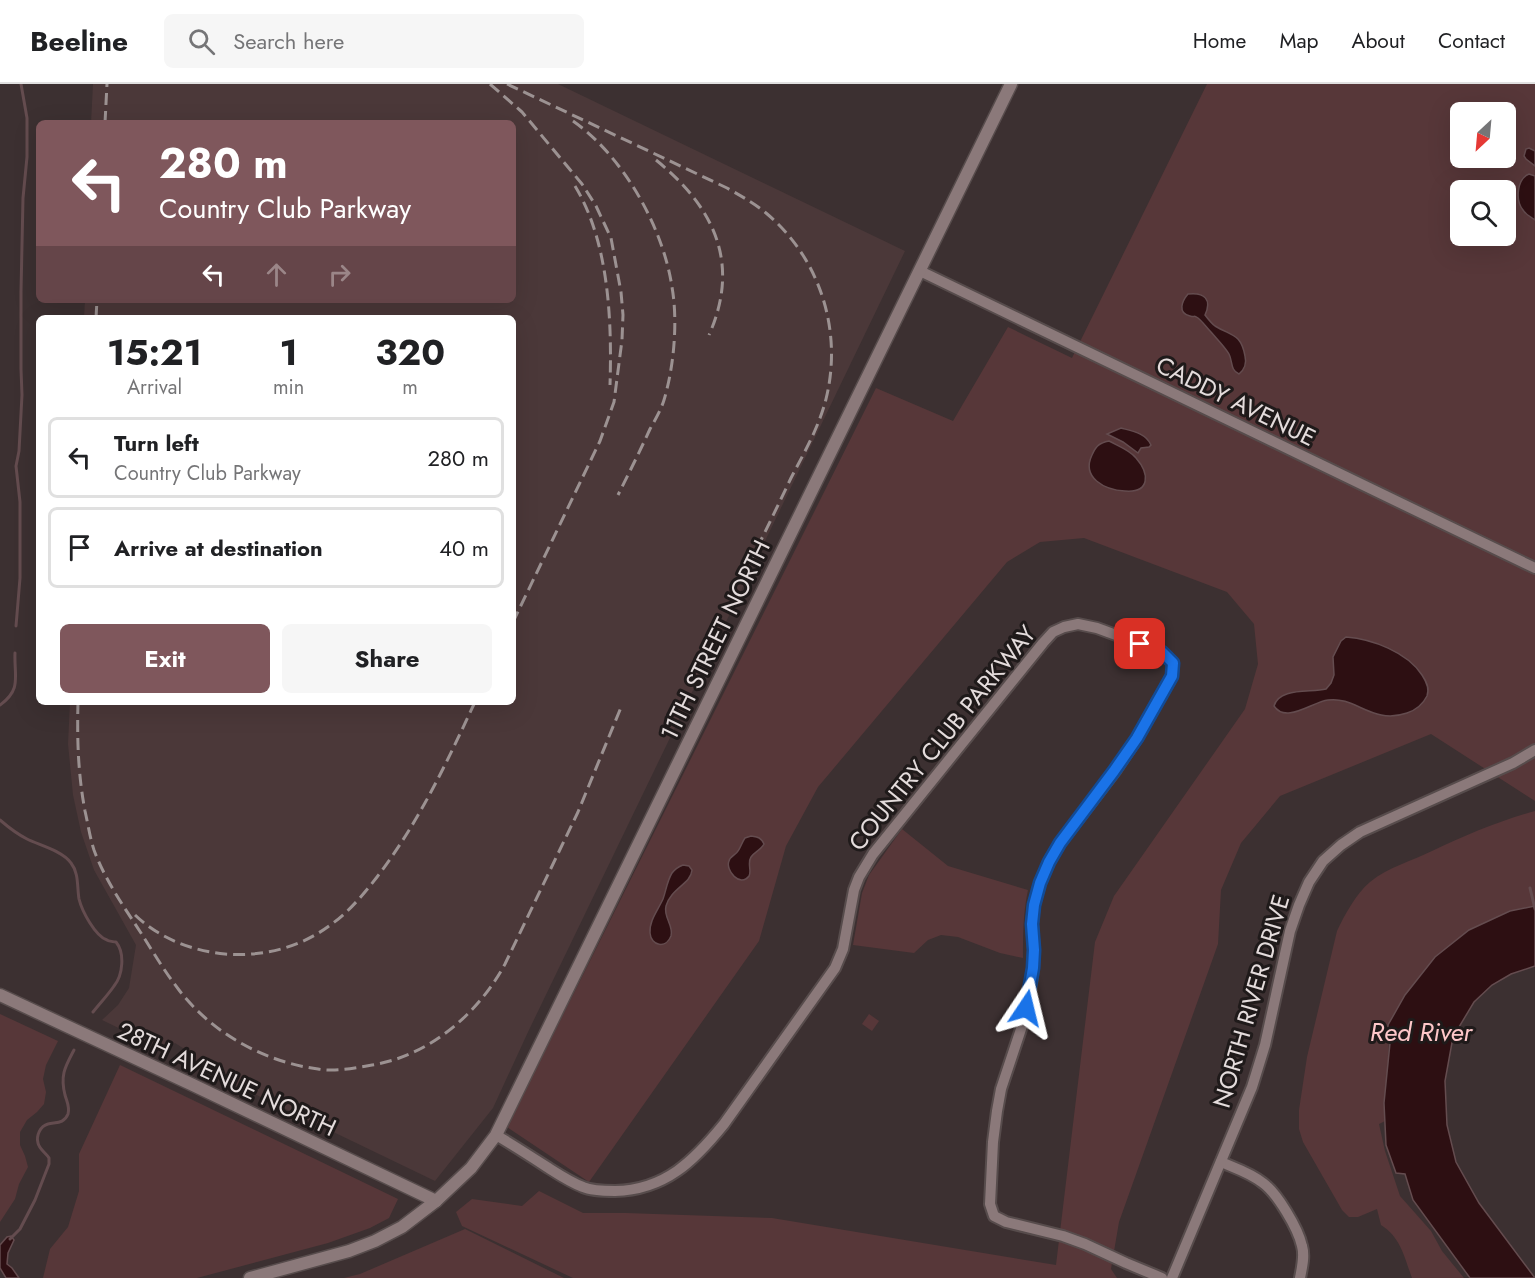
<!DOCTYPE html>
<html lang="en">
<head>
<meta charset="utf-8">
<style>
  :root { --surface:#fff; --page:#f6f6f6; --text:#202124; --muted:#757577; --line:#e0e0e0; --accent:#7f575c }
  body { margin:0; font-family:Jost,sans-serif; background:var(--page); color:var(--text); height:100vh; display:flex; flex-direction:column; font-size:22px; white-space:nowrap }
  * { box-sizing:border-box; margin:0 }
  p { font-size:20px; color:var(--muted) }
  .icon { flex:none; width:33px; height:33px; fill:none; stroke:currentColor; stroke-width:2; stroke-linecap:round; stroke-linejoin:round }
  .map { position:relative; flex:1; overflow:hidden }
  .drawer { position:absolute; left:36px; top:231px; width:480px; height:390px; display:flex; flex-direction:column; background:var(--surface); border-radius:9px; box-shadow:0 6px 24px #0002 }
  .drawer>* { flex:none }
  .guide { position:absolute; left:36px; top:36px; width:480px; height:183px; border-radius:9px; box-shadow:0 6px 24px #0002; background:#7f575c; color:#fff; overflow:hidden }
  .needle { width:39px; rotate:206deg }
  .buttons { position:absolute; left:1450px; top:18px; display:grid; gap:12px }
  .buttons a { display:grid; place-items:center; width:66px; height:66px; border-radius:9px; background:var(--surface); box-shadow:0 6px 24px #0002; font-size:30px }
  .pin { position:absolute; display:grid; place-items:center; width:51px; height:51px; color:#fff; margin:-26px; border-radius:12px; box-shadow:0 3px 9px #0006 }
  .me { position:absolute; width:66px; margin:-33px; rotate:10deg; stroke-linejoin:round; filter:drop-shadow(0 0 4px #0008) }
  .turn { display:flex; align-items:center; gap:21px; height:126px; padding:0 24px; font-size:27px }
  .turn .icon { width:78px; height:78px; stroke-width:2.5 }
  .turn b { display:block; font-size:42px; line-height:51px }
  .lanes { display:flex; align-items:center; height:57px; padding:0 24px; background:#0003; justify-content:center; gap:30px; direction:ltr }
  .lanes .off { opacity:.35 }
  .eta { display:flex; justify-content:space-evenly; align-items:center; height:102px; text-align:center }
  .eta b { font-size:36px; font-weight:700; line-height:42px }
  .button { display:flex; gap:12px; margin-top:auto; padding:12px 24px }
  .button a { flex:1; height:69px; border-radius:9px; background:var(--accent); color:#fff; font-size:24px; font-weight:700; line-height:69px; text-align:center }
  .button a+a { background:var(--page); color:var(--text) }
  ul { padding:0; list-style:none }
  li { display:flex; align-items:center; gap:18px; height:81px; margin:0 12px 9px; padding:0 12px; border:3px solid var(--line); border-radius:9px }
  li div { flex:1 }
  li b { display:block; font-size:22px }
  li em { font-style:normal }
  header { display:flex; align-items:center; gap:36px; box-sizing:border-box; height:84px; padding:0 30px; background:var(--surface); border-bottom:2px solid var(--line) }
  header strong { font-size:28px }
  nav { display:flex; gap:33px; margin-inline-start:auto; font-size:21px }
  .search { width:420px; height:54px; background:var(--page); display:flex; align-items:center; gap:15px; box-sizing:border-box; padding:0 21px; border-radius:9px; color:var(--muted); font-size:22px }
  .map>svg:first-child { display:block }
  .built { fill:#4b3839 }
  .green { fill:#573739; fill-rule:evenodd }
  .water { fill:#2d0f12; stroke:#644c4f; stroke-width:1.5 }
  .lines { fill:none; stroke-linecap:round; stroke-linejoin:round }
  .stream { stroke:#644c4f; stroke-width:3 }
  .minor-casing { stroke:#574c4c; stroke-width:14 }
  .tertiary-casing { stroke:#574c4c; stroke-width:15 }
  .minor { stroke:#8b797a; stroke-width:10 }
  .tertiary { stroke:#8b797a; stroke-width:12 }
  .rail { stroke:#9c9292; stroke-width:3; stroke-dasharray:12 6; stroke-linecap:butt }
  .route-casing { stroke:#114b97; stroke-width:15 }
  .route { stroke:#1a73e8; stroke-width:10 }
  .labels { text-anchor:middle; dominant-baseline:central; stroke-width:6; stroke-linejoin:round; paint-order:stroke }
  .street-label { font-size:24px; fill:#e4dcdc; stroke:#1f1a1a }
  .water-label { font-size:26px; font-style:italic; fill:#fec7c9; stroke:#1f1a1a }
</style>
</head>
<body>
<header>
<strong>Beeline</strong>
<div class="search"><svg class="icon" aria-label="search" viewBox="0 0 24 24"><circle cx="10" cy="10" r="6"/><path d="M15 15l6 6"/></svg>Search here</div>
<nav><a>Home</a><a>Map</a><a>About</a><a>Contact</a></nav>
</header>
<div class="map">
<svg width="1535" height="1194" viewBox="0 0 1535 1194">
  <rect width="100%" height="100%" fill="#3c3031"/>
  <!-- built -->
  <polygon class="built" points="93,0 558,0 905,167 528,948 493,1024 435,1097 182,975 186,966 175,959 164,966 102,936 118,921 129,904 136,861 94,786 81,748 73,711 68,660 70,618 513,618 513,234 84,234 85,216 513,216 513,39 91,39"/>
  <!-- green -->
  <g class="green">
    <path d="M1207 0H1535V717L1431 650 1280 712 1241 759 1221 806 1218 860 1119 1138 1111 1185 1117 1194H573L462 1142 456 1128 472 1115 522 1122 539 1107 583 1129H626L772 1134 1056 1181 1095 858 1114 812 1245 625 1258 580 1254 540 1227 508 1084 454 1040 458 1007 478 818 703 786 762 759 857 589 1098 507 1043 876 304 953 337 1008 243 1072 274ZM1461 28H1506V74H1461ZM1461 106H1506V152H1461Z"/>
    <path d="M1535 727V822L1510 827 1469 846 1435 873 1388 941C1391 973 1384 1005 1385 1037L1379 1040 1385 1067 1400 1112 1431 1147 1442 1167 1464 1194H1412C1404 1172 1401 1154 1381 1141L1377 1125 1358 1133H1349L1342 1126 1303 1058 1299 1045V1026L1307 973 1337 847C1345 830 1356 810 1370 798 1388 783 1412 777 1432 767 1466 751 1499 737 1535 727Z"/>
    <path d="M902 745 948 782 1028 806C1023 829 1023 851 1023 874L1000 869 958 853 941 851 928 856 914 869 853 861 862 809 869 791Z"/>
    <polygon points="0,930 58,957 46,981 43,995 46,1008 44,1020 37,1028 27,1036 20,1048 20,1061 25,1072 28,1083 19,1100 15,1115 0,1138"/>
    <polygon points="869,930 879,937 872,947 862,940"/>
    <polygon points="120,981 398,1115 389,1134 370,1144 328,1159 197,1194 43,1194 50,1165 68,1143 79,1107 79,1070"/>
    <polygon points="465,1145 564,1194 344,1194 360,1190"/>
  </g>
  <!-- water -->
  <g class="water">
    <polygon points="1529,64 1535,67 1535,82 1526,75 1524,72 1526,65"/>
    <path d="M1529 90 1535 92V136C1531 133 1526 131 1523 126 1515 116 1517 95 1529 90Z"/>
    <path d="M1188 210C1205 208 1212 216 1205 231 1208 235 1211 239 1215 242 1231 252 1241 249 1245 272 1247 280 1245 285 1239 290 1230 286 1233 278 1229 270 1225 263 1217 255 1211 248 1207 244 1203 238 1198 234 1192 230 1197 234 1190 232 1177 229 1182 217 1188 210Z"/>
    <path d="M1121 344C1132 347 1146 349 1151 361L1149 363 1141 364 1138 369 1123 358 1107 350Z"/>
    <path d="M1109 357C1118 362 1130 366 1136 374 1150 390 1150 409 1125 407 1105 406 1081 394 1092 371 1096 362 1099 359 1109 357Z"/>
    <path d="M1346 553C1372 555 1407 568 1422 591 1426 597 1430 604 1427 612 1423 620 1416 626 1407 629 1372 641 1356 612 1328 616 1312 618 1286 640 1274 622 1279 603 1311 609 1326 605L1331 599 1334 591 1333 573 1341 557Z"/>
    <path d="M751 752C757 753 761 753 764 760 761 766 754 768 751 773 747 779 752 787 749 792 740 804 725 786 729 777 730 772 736 771 738 767 741 763 742 758 745 754Z"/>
    <path d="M683 781 689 782 692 786C691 800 671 804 666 822 663 833 674 842 671 852 666 865 651 862 650 849 649 837 658 826 663 815 666 807 667 797 672 789 675 785 678 783 683 781Z"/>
    <polygon points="1535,822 1535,882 1511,890 1492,901 1474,918 1453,953 1445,997 1447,1041 1456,1078 1479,1119 1535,1194 1470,1194 1413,1116 1405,1090 1396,1089 1386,1061 1384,1019 1390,959 1388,941 1405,911 1435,873 1469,846 1510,827"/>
    <polygon points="11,1152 14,1156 8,1169 7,1180 12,1184 19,1194 6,1194 0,1184 0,1161 7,1153"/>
  </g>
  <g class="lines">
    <!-- stream -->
    <g class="stream">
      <polyline points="16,542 20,494 20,418 16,382 19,367 22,311 21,285 21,208 23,114 27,73 27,34 21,0"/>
      <path d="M0 621C22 605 14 593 15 569"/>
      <path d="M0 736C8 743 17 750 27 755 39 761 63 767 71 779 79 789 77 803 79 815 82 827 95 852 107 856 108 857 115 858 116 858 125 869 123 891 114 902 108 911 100 919 93 928"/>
      <polyline points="1530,804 1535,825"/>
      <path d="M10 1155 20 1145 35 1116 49 1080V1074C46 1069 39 1065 38 1059 36 1052 40 1042 48 1040 56 1038 64 1040 68 1030 70 1023 67 1018 65 1011 60 991 65 983 74 966"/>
    </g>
    <defs>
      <g id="minor">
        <polyline points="920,187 1535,484"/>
        <path d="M496 1051C513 1061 530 1072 547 1083 558 1090 570 1098 583 1103 592 1107 605 1107 615 1107 665 1106 694 1077 724 1040L835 884 843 865 854 806 859 793 873 770 1043 559 1053 548 1064 543 1078 540 1097 544 1162 568 1173 579 1172 592 1137 654 1115 687 1060 759 1049 778 1040 799 1034 821 1032 840 1034 866 1033 884 1030 908 1023 939 1001 1005 997 1027 993 1058 990 1120 994 1132 1006 1138 1063 1152 1085 1160 1126 1179 1162 1194"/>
        <path d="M1221 1078C1235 1084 1251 1089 1263 1099 1277 1109 1298 1144 1302 1162 1305 1172 1302 1183 1300 1194"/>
        <polyline points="1172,1194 1252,1003 1265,961 1290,847 1299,821 1309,798 1323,777 1341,761 1360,748 1513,679 1535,666"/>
      </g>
      <g id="tertiary">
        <polyline points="0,911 193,1001 436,1117"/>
        <polyline points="250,1194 349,1167 375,1157 402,1143 436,1117 471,1084 496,1051 1011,0"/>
      </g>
    </defs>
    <!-- minor casing -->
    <use href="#minor" class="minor-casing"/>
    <!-- tertiary casing -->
    <use href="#tertiary" class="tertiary-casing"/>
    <!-- minor -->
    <use href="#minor" class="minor"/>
    <!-- tertiary -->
    <use href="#tertiary" class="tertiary"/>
    <!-- rail -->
    <g class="rail">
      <polyline points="490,0 522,28 582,100 596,122 611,154 621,208 623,231 622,256 614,318 600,357 513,538"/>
      <path d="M507 0 727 104C741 112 754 119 766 129 820 174 843 247 826 315 819 343 804 369 791 394 774 430 756 466 739 501"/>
      <path d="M573 37C623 72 663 143 672 203 678 237 674 283 664 316 661 326 655 336 650 345 640 367 629 389 618 411"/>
      <polyline points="105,39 107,0"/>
      <path d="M656 76C714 123 741 179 709 251"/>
      <path d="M575 102C609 158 612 237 610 301"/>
      <polyline points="96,234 97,216"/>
      <path d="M78 618C77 655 78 690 85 727 88 740 90 754 94 766 105 796 124 823 141 849 153 868 165 888 179 906 212 949 264 978 318 985 336 988 354 984 372 981 429 972 478 930 505 880L578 728 622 621"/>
      <path d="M135 831C159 854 192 867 225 870 262 873 299 864 329 842 348 829 363 811 377 793 419 738 446 680 475 618"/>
    </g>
  </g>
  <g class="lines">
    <defs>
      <polyline id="route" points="1026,924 1033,884 1034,866 1032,840 1034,821 1040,799 1049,778 1060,759 1114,687 1137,654 1172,592 1173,579 1162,568 1140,560"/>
    </defs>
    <!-- route casing -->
    <use href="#route" class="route-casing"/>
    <!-- route -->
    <use href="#route" class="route"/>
  </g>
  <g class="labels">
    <!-- street labels -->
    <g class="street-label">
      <text transform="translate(1236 317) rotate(26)">CADDY AVENUE</text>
      <text transform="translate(715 556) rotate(-64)">11TH STREET NORTH</text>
      <text transform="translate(942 654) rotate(-51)">COUNTRY CLUB PARKWAY</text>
      <text transform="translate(1251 917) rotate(-74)">NORTH RIVER DRIVE</text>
      <text transform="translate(227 995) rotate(25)">28TH AVENUE NORTH</text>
    </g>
    <!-- water labels -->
    <g class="water-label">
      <text x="1421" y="948">Red River</text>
    </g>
  </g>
</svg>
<div class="buttons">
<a><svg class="needle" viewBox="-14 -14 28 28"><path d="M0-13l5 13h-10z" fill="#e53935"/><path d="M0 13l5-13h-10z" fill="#757577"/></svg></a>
<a><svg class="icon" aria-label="search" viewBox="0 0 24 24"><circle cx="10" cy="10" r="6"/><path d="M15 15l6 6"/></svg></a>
</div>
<div class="pin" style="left:1140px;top:560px;background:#d93025"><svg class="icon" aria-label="arrive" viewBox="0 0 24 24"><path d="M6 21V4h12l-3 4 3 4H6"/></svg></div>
<svg class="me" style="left:1026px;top:924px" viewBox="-20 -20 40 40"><path d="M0-17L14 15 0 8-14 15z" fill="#1a73e8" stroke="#fff" stroke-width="4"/></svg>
<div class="guide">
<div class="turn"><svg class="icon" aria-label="left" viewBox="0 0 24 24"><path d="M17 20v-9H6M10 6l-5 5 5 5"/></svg><div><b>280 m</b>Country Club Parkway</div></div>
<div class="lanes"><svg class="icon" aria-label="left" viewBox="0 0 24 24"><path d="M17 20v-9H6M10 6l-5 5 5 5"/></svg><svg class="icon off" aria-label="ahead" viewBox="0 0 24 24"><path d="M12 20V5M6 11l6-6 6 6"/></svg><svg class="icon off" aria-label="right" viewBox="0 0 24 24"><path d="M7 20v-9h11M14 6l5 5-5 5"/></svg></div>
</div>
<section class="drawer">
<div class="eta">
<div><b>15:21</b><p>Arrival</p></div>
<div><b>1</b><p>min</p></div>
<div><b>320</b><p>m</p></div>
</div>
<ul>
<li><svg class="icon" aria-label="left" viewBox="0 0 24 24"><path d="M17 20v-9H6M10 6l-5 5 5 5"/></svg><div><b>Turn left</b><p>Country Club Parkway</p></div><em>280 m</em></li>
<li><svg class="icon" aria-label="arrive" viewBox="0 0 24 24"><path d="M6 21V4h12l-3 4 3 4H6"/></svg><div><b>Arrive at destination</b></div><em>40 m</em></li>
</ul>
<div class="button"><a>Exit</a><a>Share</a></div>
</section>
</div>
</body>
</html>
